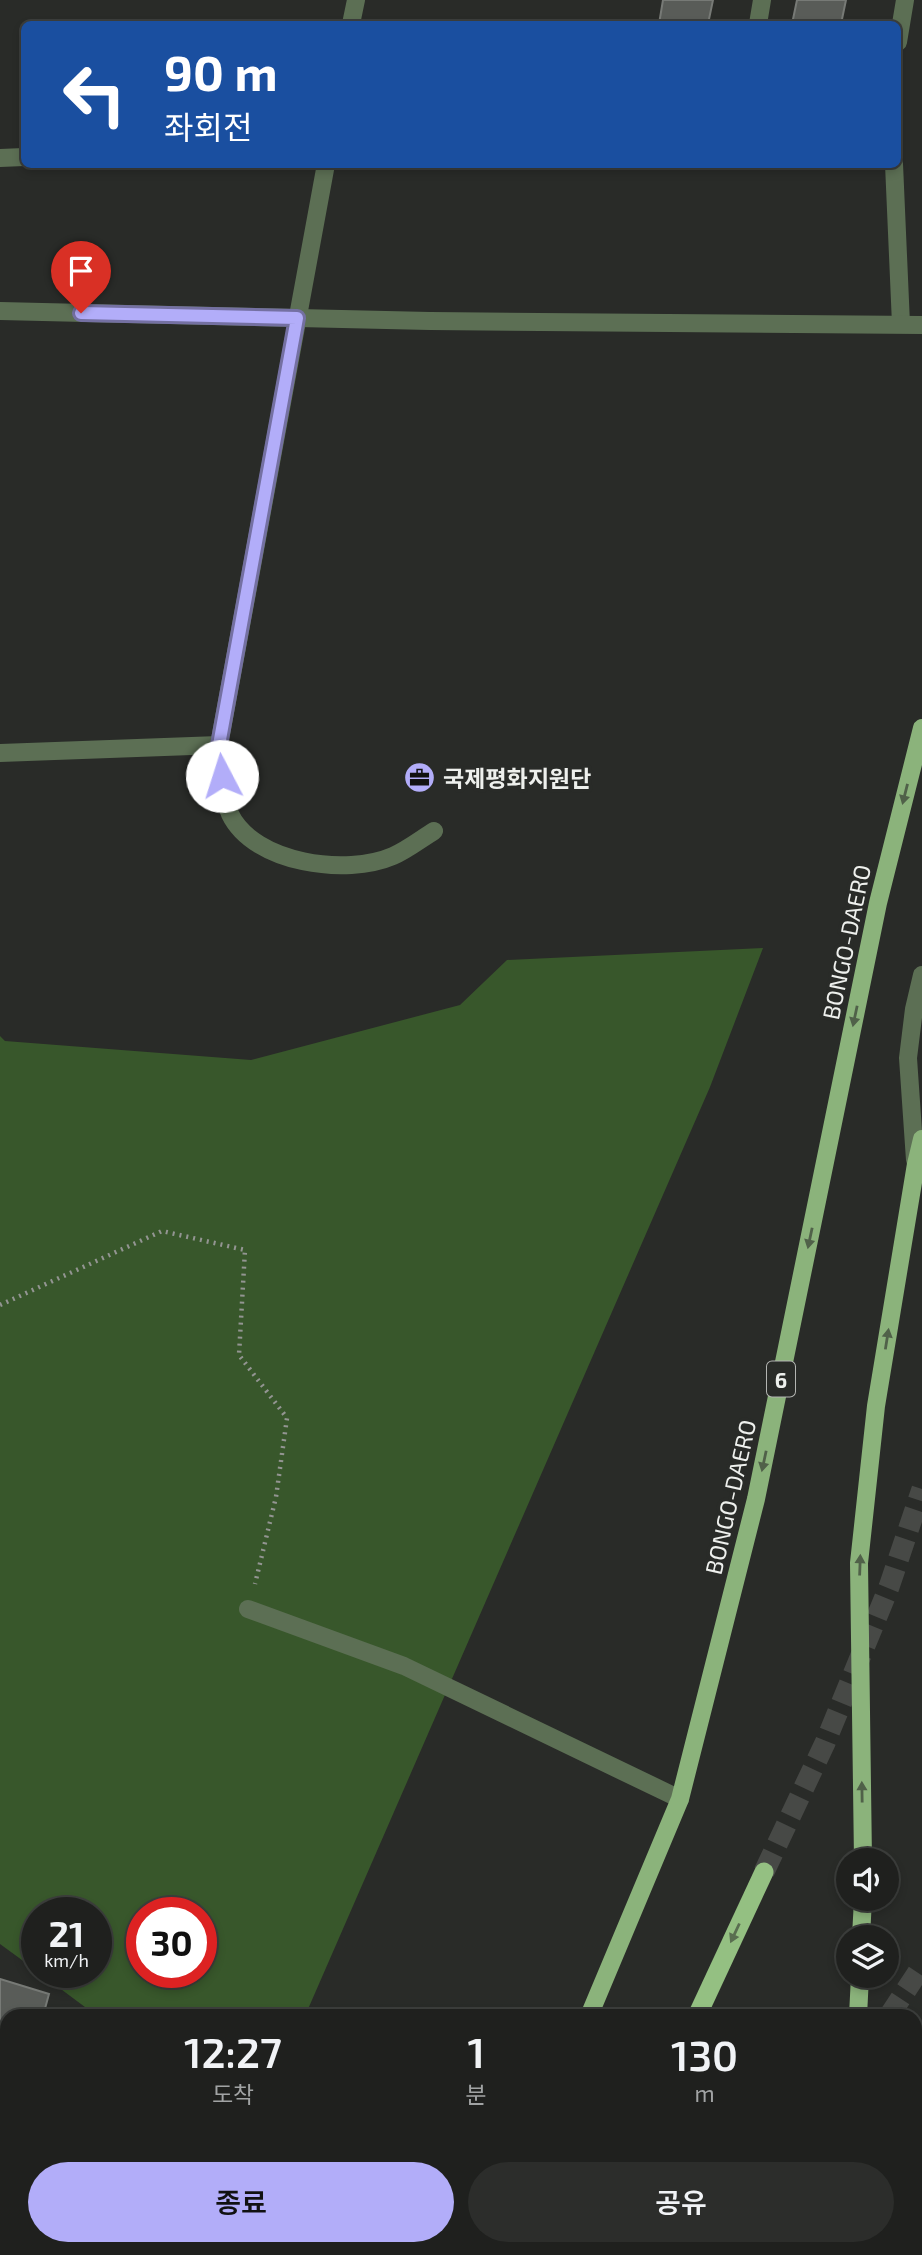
<!DOCTYPE html>
<html lang="ko">
<head>
<meta charset="utf-8">
<style>
  :root { --surface:#1f201e; --page:#2c2d2b; --text:#f1f3f6; --muted:#a1a3a4; --line:#3c3e3c; --accent:#b2adf9 }
  body { margin:0; font-family:"Exo 2","Noto Sans KR",sans-serif; background:var(--page); color:var(--text); height:100vh; display:flex; flex-direction:column; font-size:26px; white-space:nowrap }
  * { box-sizing:border-box; margin:0 }
  p { font-size:23px; color:var(--muted) }
  .icon { flex:none; width:38px; height:38px; fill:none; stroke:currentColor; stroke-width:2; stroke-linecap:round; stroke-linejoin:round }
  .map { position:relative; flex:1; overflow:hidden }
  .side { position:absolute; left:0px; top:2009px; width:922px; height:247px; display:flex; flex-direction:column; background:var(--surface); border-radius:21px 21px 0 0; box-shadow:0 4px 10px #0003,0 0 0 2px var(--line) }
  .side>* { flex:none }
  .top-card { position:absolute; left:21px; top:21px; width:880px; height:147px; border-radius:10px; box-shadow:0 4px 10px #0003,0 0 0 2px var(--line); background:#1a4fa0; color:#fff; overflow:hidden }
  .controls { position:absolute; left:836px; top:1848px; display:grid; gap:14px }
  .controls a { display:grid; place-items:center; width:63px; height:63px; border-radius:50%; background:var(--surface); box-shadow:0 4px 10px #0003,0 0 0 2px var(--line); font-size:35px }
  .speed { position:absolute; left:21px; top:1897px; display:flex; gap:14px; font-size:35px; font-weight:700; text-align:center }
  .speed>* { display:grid; place-content:center; width:91px; height:91px; border-radius:50%; background:var(--surface); box-shadow:0 4px 10px #0003,0 0 0 2px var(--line); line-height:1 }
  .speed small { font-size:18px; font-weight:400 }
  .speed .limit { border:10px solid #d22; background:#fff; color:#111 }
  .pin { position:absolute; display:grid; place-items:center; width:60px; height:60px; color:#fff; margin:-72px -30px; border-radius:50% 50% 50% 0; rotate:-45deg; box-shadow:0 0 7px #0007 }
  .pin .icon { rotate:45deg }
  .me { position:absolute; width:77px; margin:-38px; rotate:355deg; stroke-linejoin:round; filter:drop-shadow(0 0 5px #0008) }
  .turn { display:flex; align-items:center; gap:24px; height:147px; padding:0 28px; font-size:32px }
  .turn .icon { width:91px; height:91px; stroke-width:2.5 }
  .turn b { display:block; font-size:49px; line-height:60px }
  .eta { display:flex; justify-content:space-evenly; align-items:center; height:119px; text-align:center }
  .eta b { font-size:42px; font-weight:600; line-height:49px }
  .button { display:flex; gap:14px; margin-top:auto; padding:14px 28px }
  .button a { flex:1; height:80px; border-radius:42px; background:var(--accent); color:#111; font-size:28px; font-weight:600; line-height:80px; text-align:center }
  .button a+a { background:var(--page); color:var(--text) }
  .map>svg:first-child { display:block }
  .green { fill:#38572b; fill-rule:evenodd }
  .building { fill:#595c58; stroke:#777a76; stroke-width:2 }
  .lines { fill:none; stroke-linecap:round; stroke-linejoin:round }
  .motorway-tunnel { stroke:#474946; stroke-width:21; stroke-dasharray:21 10; stroke-linecap:butt }
  .path { stroke:#939592; stroke-width:4.5; stroke-dasharray:2 5; stroke-linecap:butt }
  .service { stroke:#5c6f54; stroke-width:18 }
  .minor { stroke:#5c6f54; stroke-width:18 }
  .primary { stroke:#8bb37b; stroke-width:18 }
  .trunk { stroke:#94c082; stroke-width:19 }
  .motorway { stroke:#9ece8a; stroke-width:21 }
  .oneway { fill:#506149 }
  .oneway2 { fill:#596e50 }
  .route-casing { stroke:#7470a2; stroke-width:18 }
  .route { stroke:#b2adf9; stroke-width:12 }
  .labels { text-anchor:middle; dominant-baseline:central; stroke-width:7; stroke-linejoin:round; paint-order:stroke }
  .shield { fill:#292b28; stroke:#b3b5b2; stroke-width:2 }
  .shield-label { font-size:21px; font-weight:bold; fill:#eef0ed }
  .poi-label { font-size:23px; font-weight:bold; fill:#eef0ed; stroke:#292b28; text-anchor:start }
  .street-label { font-size:23px; fill:#eef0ed; stroke:#292b28 }
</style>
</head>
<body>
<div class="map">
<svg width="922" height="2255" viewBox="0 0 922 2255">
  <rect width="100%" height="100%" fill="#292b28"/>
  <!-- green -->
  <path class="green" d="M763 948 710 1087 305 2016H97L38 1972H96V1913H37V1971L0 1944V1036L5 1041 251 1060 460 1005 507 960ZM142 1913H201V1972H142Z"/>
  <!-- building -->
  <g class="building">
    <polygon points="663,0 713,0 708,24 659,24"/>
    <polygon points="797,0 846,0 841,24 792,24"/>
    <polygon points="0,1979 49,1994 43,2016 7,2016 7,2152 0,2178"/>
    <polygon points="48,2249 100,2249 99,2255 46,2255"/>
    <polygon points="177,2249 232,2249 230,2255 176,2255"/>
  </g>
  <g class="lines">
    <!-- motorway-tunnel -->
    <g class="motorway-tunnel">
      <polyline points="764,1872 825,1743 889,1587 922,1489"/>
      <polyline points="889,2016 922,1966"/>
      <polyline points="746,2255 749,2249"/>
    </g>
    <!-- path -->
    <polyline class="path" points="0,1305 162,1231 245,1250 239,1355 287,1418 276,1497 255,1584"/>
    <!-- service -->
    <polyline class="service" points="915,1160 908,1058 914,1009 922,975"/>
    <!-- minor -->
    <g class="minor">
      <polyline points="351,24 356,0"/>
      <polyline points="758,24 762,0"/>
      <polyline points="898,42 905,0"/>
      <polyline points="0,158 24,157"/>
      <path d="M326 164 219 745C221 765 222 796 230 814 254 864 347 876 393 856 407 850 421 839 434 831"/>
      <polyline points="894,164 901,324"/>
      <polyline points="0,311 430,321 922,325"/>
      <polyline points="0,753 219,745"/>
      <polyline points="248,1609 404,1666 680,1799"/>
    </g>
    <!-- primary -->
    <g class="primary">
      <polyline points="863,1860 859,1563 876,1406 916,1164 922,1139"/>
      <polyline points="861,1937 863,1899"/>
      <polyline points="589,2016 680,1799 756,1499 878,903 922,728"/>
      <polyline points="858,2016 860,1976"/>
      <polyline points="475,2255 478,2249"/>
      <polyline points="829,2255 830,2249"/>
    </g>
    <!-- trunk -->
    <g class="trunk">
      <polyline points="697,2016 764,1872"/>
      <polyline points="587,2255 590,2249"/>
    </g>
    <!-- motorway -->
    <polyline class="motorway" points="921,2255 922,2245"/>
  </g>
  <!-- one-way arrows -->
  <defs><path id="oneway-solid" d="M-6-.8H1V-3.2L6.5 0L1 3.2V.8H-6Z" transform="scale(1.75)"/></defs>
  <g class="oneway">
    <use href="#oneway-solid" transform="translate(905 794) rotate(104)"/>
    <use href="#oneway-solid" transform="translate(855 1016) rotate(102)"/>
    <use href="#oneway-solid" transform="translate(810 1238) rotate(102)"/>
    <use href="#oneway-solid" transform="translate(887 1339) rotate(-81)"/>
    <use href="#oneway-solid" transform="translate(764 1461) rotate(102)"/>
    <use href="#oneway-solid" transform="translate(860 1565) rotate(-88)"/>
    <use href="#oneway-solid" transform="translate(862 1792) rotate(-91)"/>
  </g>
  <use class="oneway2" href="#oneway-solid" transform="translate(735 1933) rotate(115)"/>
  <g class="lines">
    <defs>
      <polyline id="route" points="81,313 297,318 219,745 222,776"/>
    </defs>
    <!-- route casing -->
    <use href="#route" class="route-casing"/>
    <!-- route -->
    <use href="#route" class="route"/>
  </g>
  <!-- icons -->
  <defs>
    <symbol id="office-disc" viewBox="-11 -11 22 22"><circle r="9.5" fill="#b2adf9" stroke="#292b28"/><path d="M-6-3h4V-5.5h4V-3h4V5H-6ZM-1-4.5V-3h2v-1.5ZM-6 0V1H6V0Z" fill="#111"/></symbol>
  </defs>
  <g fill-rule="evenodd">
    <use href="#office-disc" x="402" y="760" width="35" height="35"/>
  </g>
  <g class="labels">
    <!-- shield labels -->
    <rect class="shield" x="767" y="1361.5" width="28" height="35" rx="5"/>
    <g class="shield-label">
      <text x="781" y="1379">6</text>
    </g>
    <!-- poi labels -->
    <g class="poi-label">
      <text x="443" y="778">국제평화지원단</text>
    </g>
    <!-- street labels -->
    <g class="street-label">
      <text transform="translate(846 942) rotate(-78)">BONGO-DAERO</text>
      <text transform="translate(730 1497) rotate(-77)">BONGO-DAERO</text>
    </g>
  </g>
</svg>
<div class="controls">
<a><svg class="icon" aria-label="sound" viewBox="0 0 24 24"><path d="M4 9h4l5-4v14l-5-4H4zM17 9q2 3 0 6"/></svg></a>
<a><svg class="icon" aria-label="layers" viewBox="0 0 24 24"><path d="M12 4l9 5-9 5-9-5zM3 14l9 5 9-5"/></svg></a>
</div>
<div class="speed"><div>21<small>km/h</small></div><div class="limit">30</div></div>
<div class="pin" style="left:81px;top:313px;background:#d93025"><svg class="icon" aria-label="arrive" viewBox="0 0 24 24"><path d="M6 21V4h12l-3 4 3 4H6"/></svg></div>
<svg class="me" style="left:222px;top:776px" viewBox="-20 -20 40 40"><circle r="19" fill="#fff"/><path d="M0-13L10 11 0 6-10 11z" fill="#b2adf9"/></svg>
<div class="top-card">
<div class="turn"><svg class="icon" aria-label="left" viewBox="0 0 24 24"><path d="M17 20v-9H6M10 6l-5 5 5 5"/></svg><div><b>90 m</b>좌회전</div></div>
</div>
<section class="side">
<div class="eta">
<div><b>12:27</b><p>도착</p></div>
<div><b>1</b><p>분</p></div>
<div><b>130</b><p>m</p></div>
</div>
<div class="button"><a>종료</a><a>공유</a></div>
</section>
</div>
</body>
</html>
